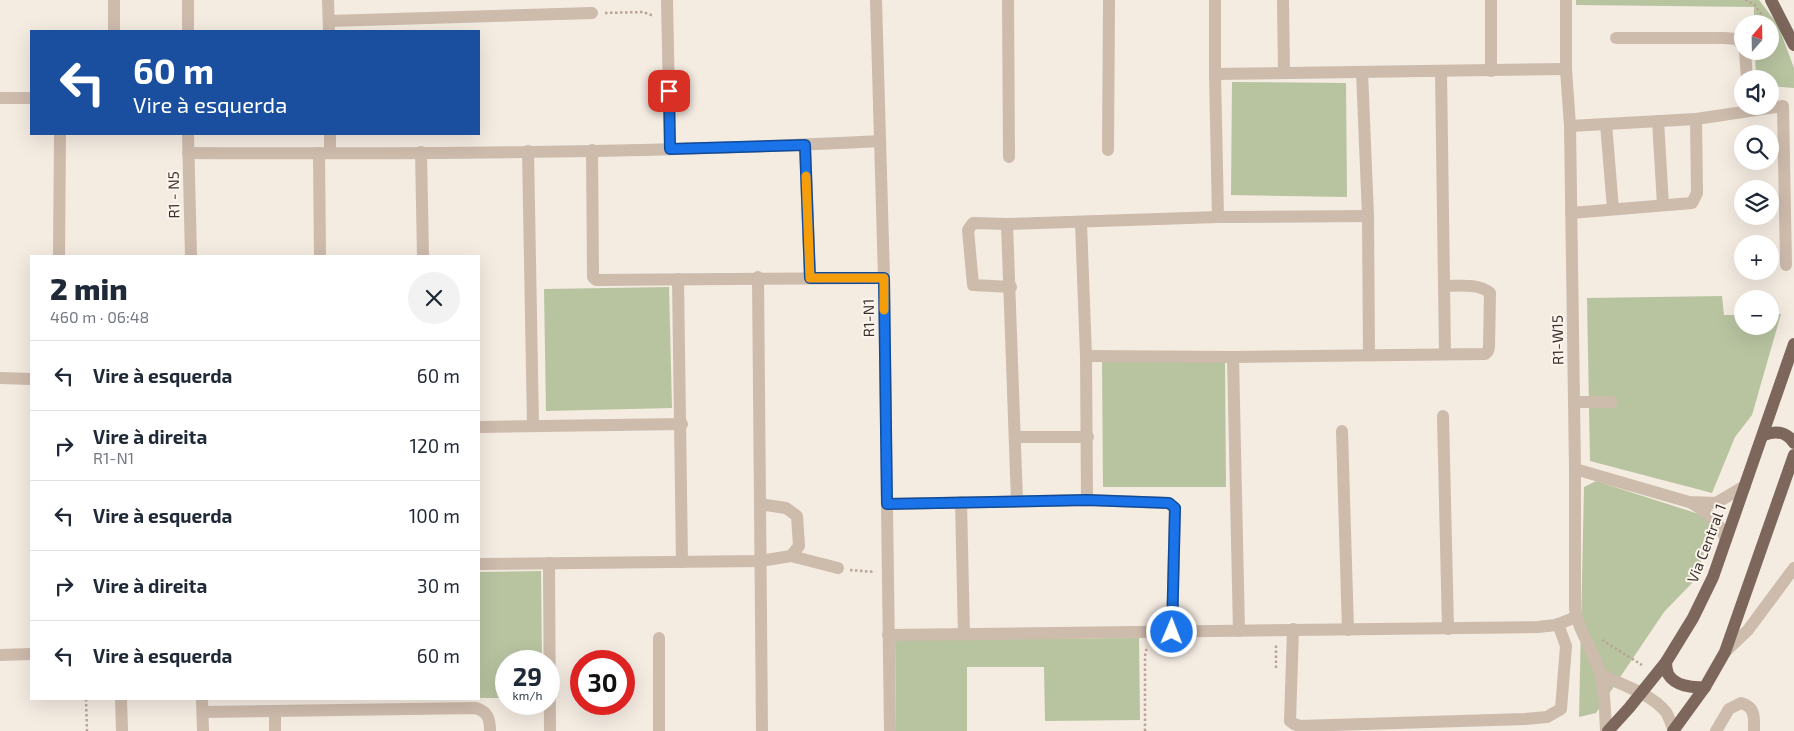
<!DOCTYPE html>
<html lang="pt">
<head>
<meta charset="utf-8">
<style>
  :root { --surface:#fff; --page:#f2f2f3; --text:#1f2937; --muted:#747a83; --line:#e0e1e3 }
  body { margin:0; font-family:"Exo 2",sans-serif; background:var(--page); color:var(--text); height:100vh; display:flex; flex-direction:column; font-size:19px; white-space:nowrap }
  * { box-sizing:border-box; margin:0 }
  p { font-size:16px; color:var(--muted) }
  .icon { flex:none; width:28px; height:28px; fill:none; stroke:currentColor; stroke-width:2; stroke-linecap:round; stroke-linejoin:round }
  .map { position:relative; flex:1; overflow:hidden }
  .details { position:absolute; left:30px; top:255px; width:450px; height:445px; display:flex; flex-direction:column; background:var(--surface); border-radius:0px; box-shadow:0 5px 20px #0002 }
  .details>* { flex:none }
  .top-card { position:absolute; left:30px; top:30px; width:450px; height:105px; border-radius:0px; box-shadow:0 5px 20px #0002; background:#1a4fa0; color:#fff; overflow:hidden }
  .needle { width:32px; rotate:20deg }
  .tools { position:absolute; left:1734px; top:15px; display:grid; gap:10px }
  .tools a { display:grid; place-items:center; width:45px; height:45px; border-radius:50%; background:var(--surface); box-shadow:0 5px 20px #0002; font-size:25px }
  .speed { position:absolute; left:495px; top:650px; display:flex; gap:10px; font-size:25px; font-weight:700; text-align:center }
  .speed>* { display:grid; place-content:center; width:65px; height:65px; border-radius:50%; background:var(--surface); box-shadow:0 5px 20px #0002; line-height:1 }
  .speed small { font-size:12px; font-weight:400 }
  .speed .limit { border:8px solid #d22; background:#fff; color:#111 }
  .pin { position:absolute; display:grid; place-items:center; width:42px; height:42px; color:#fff; margin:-21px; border-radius:10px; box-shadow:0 2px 8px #0006 }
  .me { position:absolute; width:55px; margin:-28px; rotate:1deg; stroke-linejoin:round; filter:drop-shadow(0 0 4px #0008) }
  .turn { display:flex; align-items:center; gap:18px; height:105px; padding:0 20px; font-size:22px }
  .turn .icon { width:65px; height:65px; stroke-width:2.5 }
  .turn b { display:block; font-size:35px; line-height:42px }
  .round { display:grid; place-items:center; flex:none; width:52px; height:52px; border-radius:26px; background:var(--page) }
  .head { display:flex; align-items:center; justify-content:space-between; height:85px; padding:0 20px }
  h1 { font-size:30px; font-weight:800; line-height:38px }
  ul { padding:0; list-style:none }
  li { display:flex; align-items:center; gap:15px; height:70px; padding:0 20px; border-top:1px solid var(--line) }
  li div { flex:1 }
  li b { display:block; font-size:19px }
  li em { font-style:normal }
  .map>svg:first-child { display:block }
  .green { fill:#b8c4a0 }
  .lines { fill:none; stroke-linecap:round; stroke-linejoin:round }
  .path { stroke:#b9a596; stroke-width:2.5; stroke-dasharray:2.5 2.5; stroke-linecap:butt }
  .minor { stroke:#cdbbac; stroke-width:12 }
  .major { stroke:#7d675c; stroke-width:12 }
  .route-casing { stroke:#114b97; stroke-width:12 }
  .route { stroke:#1a73e8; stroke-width:9 }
  .slow { stroke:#f59e0b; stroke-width:9 }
  .labels { text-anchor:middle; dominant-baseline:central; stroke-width:4; stroke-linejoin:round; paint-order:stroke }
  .street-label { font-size:15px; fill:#3b302b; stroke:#fbf5ee }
</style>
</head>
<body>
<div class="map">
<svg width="1794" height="731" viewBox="0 0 1794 731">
  <rect width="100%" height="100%" fill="#f4ebe1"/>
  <!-- green -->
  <g class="green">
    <polygon points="1576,0 1759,0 1778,25 1794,68 1794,88 1770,86 1770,79 1756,79 1755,51 1770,51 1770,24 1754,24 1754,7 1576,5"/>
    <polygon points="1232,82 1346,83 1347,197 1231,195"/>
    <polygon points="669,287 672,408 546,411 544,289"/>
    <polygon points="1722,296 1724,315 1742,315 1742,326 1770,326 1770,314 1781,314 1752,415 1735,437 1712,493 1590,461 1587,298"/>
    <polygon points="1102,362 1225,362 1226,487 1103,487"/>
    <polygon points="1596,481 1708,517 1713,528 1694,581 1664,612 1596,713 1579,717 1584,487"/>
    <polygon points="541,571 542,661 506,661 506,698 479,698 479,572"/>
    <polygon points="1139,638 1140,720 1045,721 1044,667 967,667 967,731 896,731 895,640"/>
  </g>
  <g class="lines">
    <!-- path -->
    <g class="path">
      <polyline points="1745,0 1755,5 1762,15"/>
      <polyline points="605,13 643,12 654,16"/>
      <polyline points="850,570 875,572"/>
      <polyline points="1602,640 1642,665"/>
      <polyline points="1276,668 1276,643"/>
      <polyline points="86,699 87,731"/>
      <polyline points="1145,731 1145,656 1147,646"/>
    </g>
    <!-- minor -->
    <g class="minor">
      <polyline points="328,0 329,31"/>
      <polyline points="667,0 670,149"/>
      <polyline points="876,0 884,278 890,731"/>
      <polyline points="1008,0 1009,157"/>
      <polyline points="1215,0 1215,74 1218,217"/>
      <polyline points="1283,0 1284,73"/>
      <path d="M1566 0V69L1570 126 1575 469V609C1577 629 1596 654 1601 676 1605 693 1605 713 1606 731"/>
      <polyline points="329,21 592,13"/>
      <polyline points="114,31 114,0"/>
      <polyline points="188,31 188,0"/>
      <polyline points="1616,38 1723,38 1737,39 1742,45"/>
      <polyline points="1745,51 1747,79"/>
      <polyline points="1491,71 1491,0"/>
      <polyline points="1362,72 1368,216 1369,355"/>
      <polyline points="1441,72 1445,354"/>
      <polyline points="1215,74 1566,69"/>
      <polyline points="0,98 31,98"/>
      <polyline points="1696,119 1783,106 1786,265"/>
      <polyline points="1658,121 1663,205"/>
      <polyline points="1606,124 1613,209"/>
      <polyline points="1570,126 1696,119 1697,193 1692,203 1571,213"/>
      <polyline points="188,134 191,256"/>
      <polyline points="330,134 330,153"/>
      <polyline points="805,145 810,278"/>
      <polyline points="592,150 593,277 596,280 884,278"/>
      <polyline points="1108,150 1109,0"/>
      <polyline points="528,151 533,426"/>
      <polyline points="421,152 423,256"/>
      <path d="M188 153C419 154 650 153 880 141"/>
      <polyline points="319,153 320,256"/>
      <polyline points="1081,223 1086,356 1087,500"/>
      <polyline points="1007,224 1017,501"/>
      <polyline points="59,256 60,134"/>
      <polyline points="758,277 762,731"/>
      <polyline points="678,279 682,562"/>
      <polyline points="1011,287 973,285 968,230 973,223 1007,224 1218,217 1368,216"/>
      <path d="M1086 356 1233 357 1485 354 1488 351 1489 347 1490 293C1479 283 1458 286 1445 286"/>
      <polyline points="1233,357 1239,631"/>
      <polyline points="0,378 31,379"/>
      <polyline points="1574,402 1612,402"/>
      <polyline points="1443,416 1448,629"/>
      <polyline points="479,427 682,424"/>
      <polyline points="1342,431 1348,630"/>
      <polyline points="1015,437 1088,437"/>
      <polyline points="1575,469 1689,502 1716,503 1745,486"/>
      <polyline points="961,502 964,635"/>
      <polyline points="887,504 1087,500 1169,503 1175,508 1172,632"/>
      <path d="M1693 504C1711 515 1718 520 1726 540"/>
      <polyline points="791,556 838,568"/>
      <polyline points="549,563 550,731"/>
      <polyline points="479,564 760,561 791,556 799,546 797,516 786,508 760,504"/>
      <polyline points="1293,629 1290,721 1294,724 1300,726 1525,719 1547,717 1561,709 1566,646 1558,624"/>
      <polyline points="888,635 1538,627 1556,625 1576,617"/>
      <polyline points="659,638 659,731"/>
      <polyline points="1725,652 1748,630 1794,568"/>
      <polyline points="0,655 31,654"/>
      <path d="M1601 675C1622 685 1650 693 1666 712 1669 717 1671 724 1674 730"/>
      <polyline points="121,699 122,731"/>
      <polyline points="202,699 203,731"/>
      <polyline points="275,711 275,731"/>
      <path d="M203 712 476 708C488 712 490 719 490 731"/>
      <path d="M1716 731 1729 709 1741 703C1756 707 1754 718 1754 731"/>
    </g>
    <!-- major -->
    <g class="major">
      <polyline points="1771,0 1794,45"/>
      <path d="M1764 435C1776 430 1787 432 1794 443"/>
      <path d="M1666 662C1666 665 1667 671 1668 674 1675 686 1692 688 1705 687"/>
      <polyline points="1608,731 1629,708 1666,662 1693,618 1713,577 1794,344"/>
      <polyline points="1673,731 1705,687 1725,652 1794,455"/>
    </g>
  </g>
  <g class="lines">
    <defs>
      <polyline id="route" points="669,91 670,149 805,145 810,278 884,278 887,504 1087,500 1169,503 1175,508 1172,632"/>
    </defs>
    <!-- route casing -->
    <use href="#route" class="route-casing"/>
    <!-- route -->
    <use href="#route" class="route"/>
    <!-- slow -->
    <polyline class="slow" points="806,176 810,278 884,278 884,310"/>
  </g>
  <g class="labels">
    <!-- street labels -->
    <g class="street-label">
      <text transform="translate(173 195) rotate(-91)">R1 - N5</text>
      <text transform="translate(868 318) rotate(-91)">R1-N1</text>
      <text transform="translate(1557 340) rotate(-91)">R1-W15</text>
      <text transform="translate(1706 543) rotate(-69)">Via Central 1</text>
    </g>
  </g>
</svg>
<div class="tools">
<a><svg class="needle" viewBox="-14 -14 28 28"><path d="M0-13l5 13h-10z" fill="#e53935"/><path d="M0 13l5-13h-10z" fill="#747a83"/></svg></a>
<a><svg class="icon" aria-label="sound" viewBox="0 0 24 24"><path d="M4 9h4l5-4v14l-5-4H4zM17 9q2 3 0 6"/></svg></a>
<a><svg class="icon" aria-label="search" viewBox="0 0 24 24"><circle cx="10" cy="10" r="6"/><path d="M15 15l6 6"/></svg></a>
<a><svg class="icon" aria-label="layers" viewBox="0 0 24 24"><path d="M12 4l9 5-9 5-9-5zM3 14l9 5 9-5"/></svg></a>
<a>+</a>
<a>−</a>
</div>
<div class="speed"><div>29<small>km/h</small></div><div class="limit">30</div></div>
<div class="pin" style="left:669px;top:91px;background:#d93025"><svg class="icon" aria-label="arrive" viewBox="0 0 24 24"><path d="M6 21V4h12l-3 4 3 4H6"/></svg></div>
<svg class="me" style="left:1172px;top:632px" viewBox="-20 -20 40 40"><circle r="17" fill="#1a73e8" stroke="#fff" stroke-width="3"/><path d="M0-11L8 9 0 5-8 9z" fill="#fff"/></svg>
<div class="top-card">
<div class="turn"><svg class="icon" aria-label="left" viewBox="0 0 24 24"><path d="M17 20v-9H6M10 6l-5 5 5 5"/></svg><div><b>60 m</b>Vire à esquerda</div></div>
</div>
<section class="details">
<div class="head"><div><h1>2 min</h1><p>460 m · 06:48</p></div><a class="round"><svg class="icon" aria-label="close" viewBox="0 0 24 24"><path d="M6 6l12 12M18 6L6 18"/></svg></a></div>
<ul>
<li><svg class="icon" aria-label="left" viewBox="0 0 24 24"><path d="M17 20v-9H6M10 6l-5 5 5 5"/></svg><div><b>Vire à esquerda</b></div><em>60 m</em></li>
<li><svg class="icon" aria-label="right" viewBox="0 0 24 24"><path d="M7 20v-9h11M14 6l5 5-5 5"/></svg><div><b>Vire à direita</b><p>R1-N1</p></div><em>120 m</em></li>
<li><svg class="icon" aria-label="left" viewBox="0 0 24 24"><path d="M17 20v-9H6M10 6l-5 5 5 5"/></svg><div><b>Vire à esquerda</b></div><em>100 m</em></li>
<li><svg class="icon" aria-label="right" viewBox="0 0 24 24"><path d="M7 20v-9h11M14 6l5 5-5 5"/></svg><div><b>Vire à direita</b></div><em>30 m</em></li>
<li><svg class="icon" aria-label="left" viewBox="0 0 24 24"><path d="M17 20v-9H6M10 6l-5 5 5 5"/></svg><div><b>Vire à esquerda</b></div><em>60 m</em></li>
</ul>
</section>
</div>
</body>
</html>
